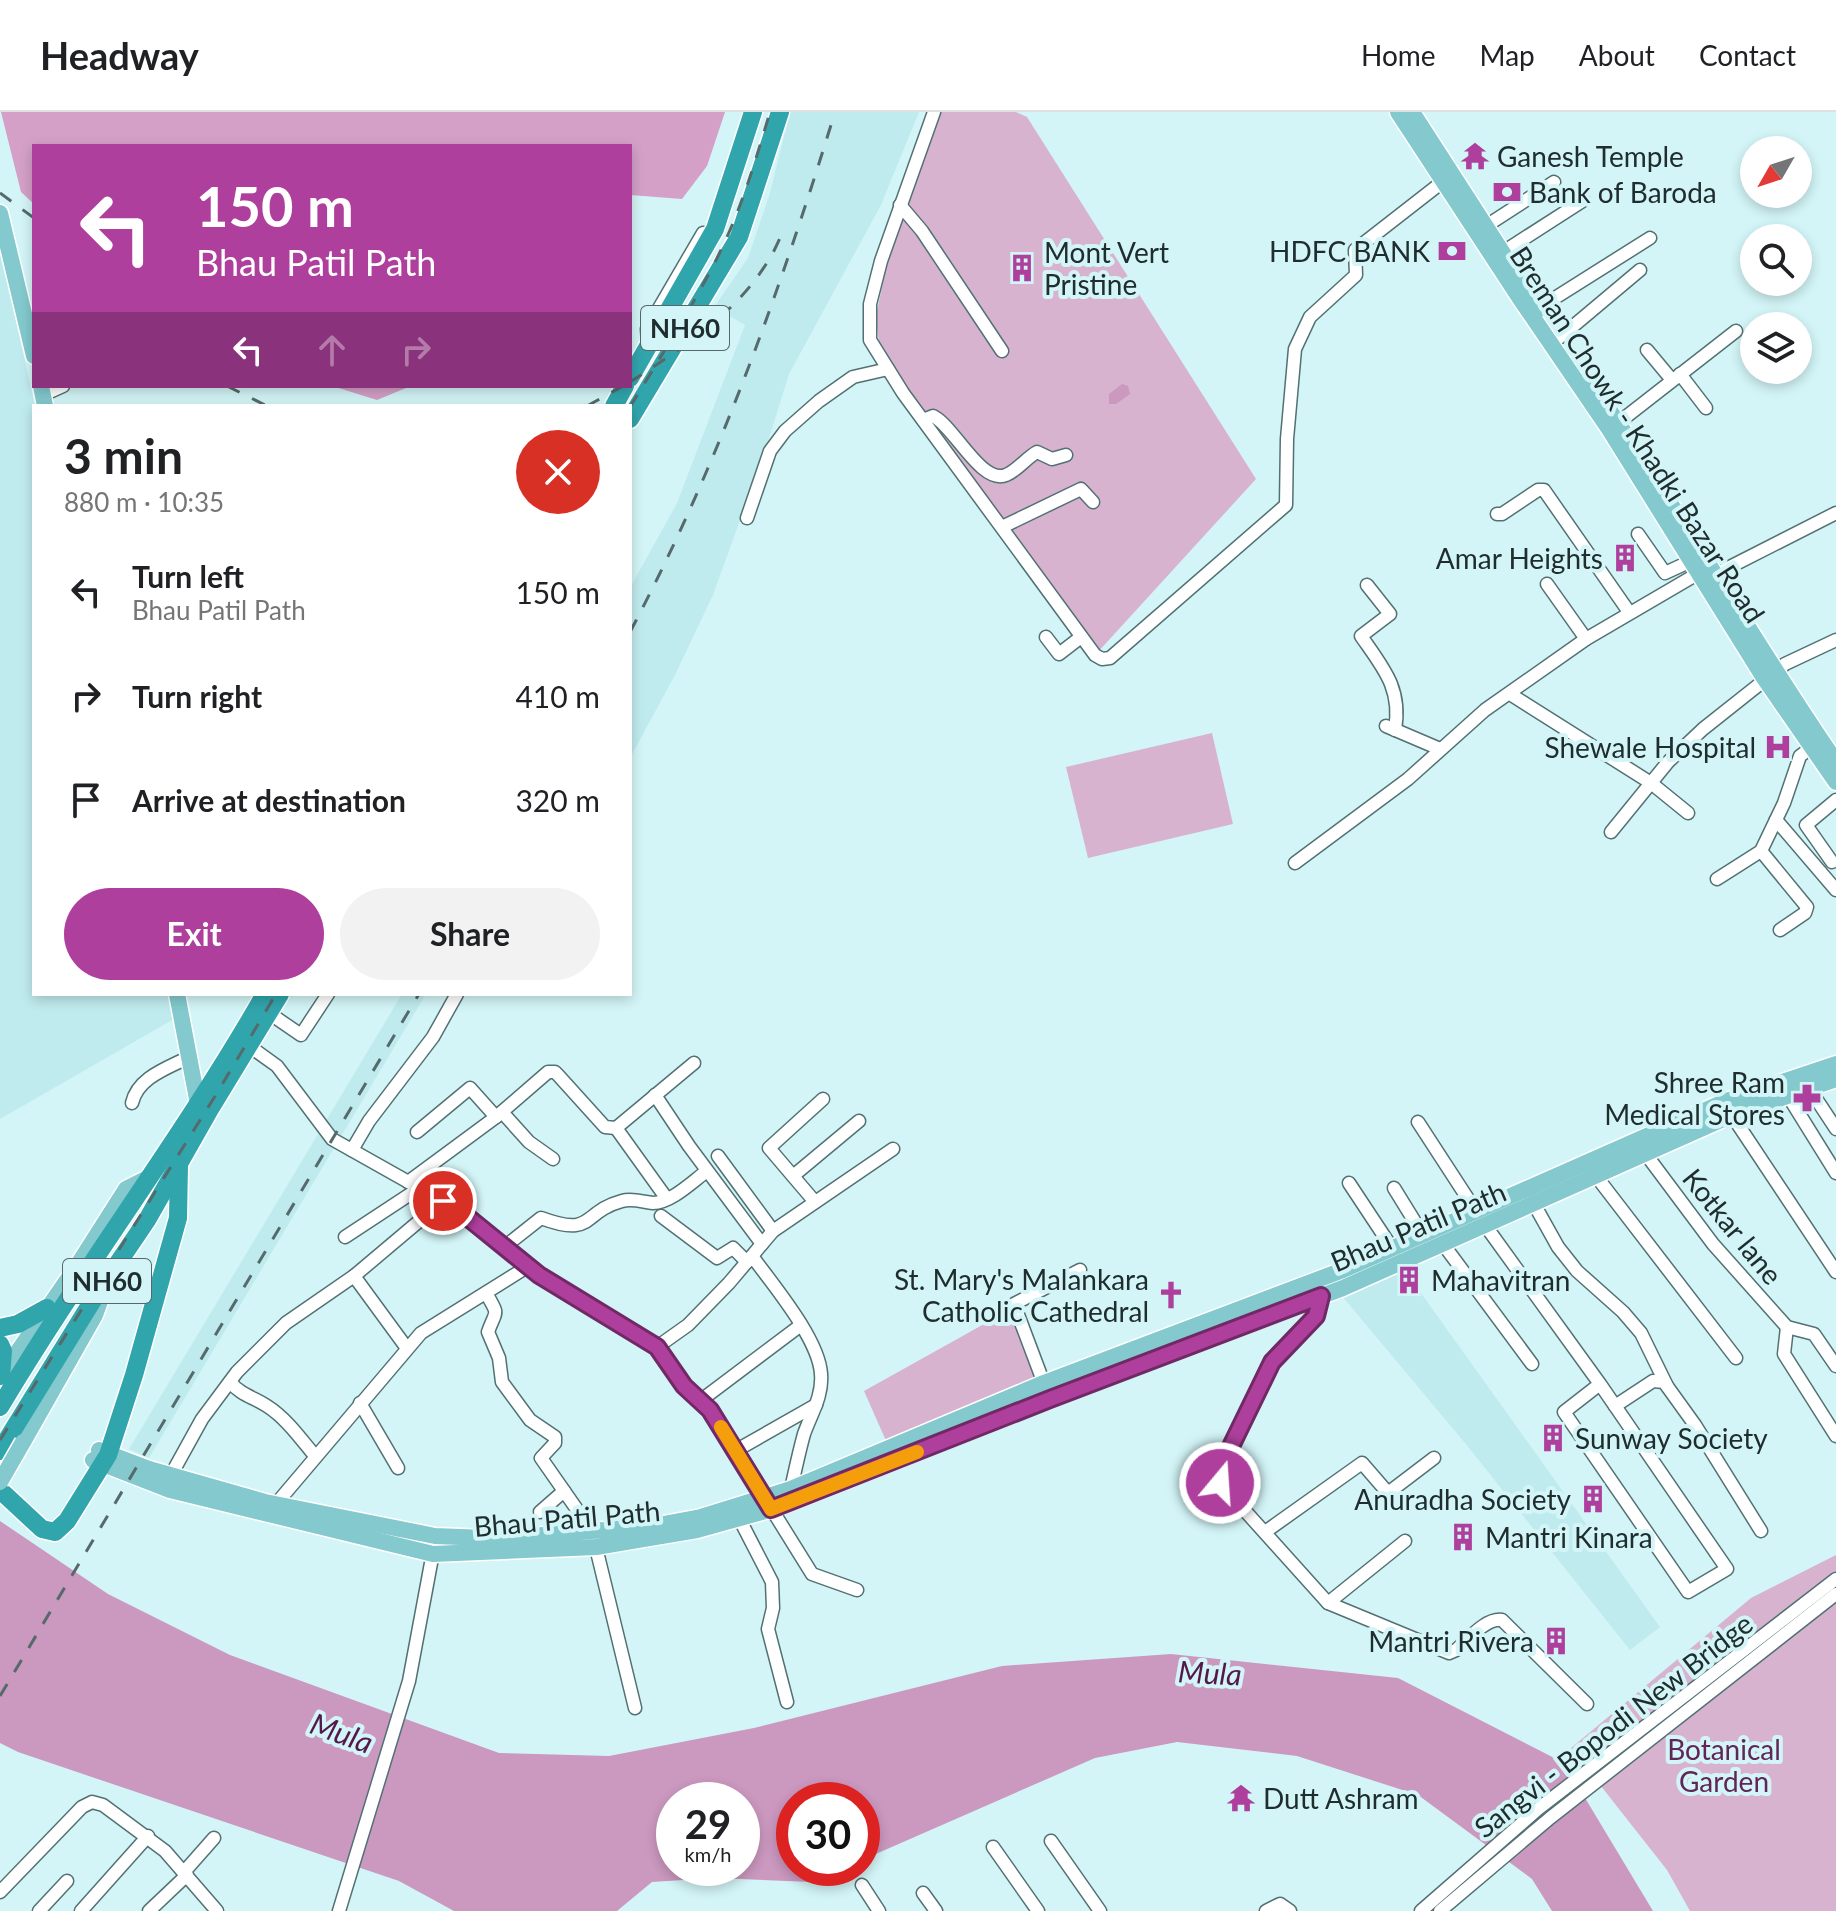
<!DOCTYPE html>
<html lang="en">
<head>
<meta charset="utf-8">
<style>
  :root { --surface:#fff; --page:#f2f2f2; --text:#202124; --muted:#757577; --line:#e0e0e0; --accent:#ae3f9c }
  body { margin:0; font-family:Lato,sans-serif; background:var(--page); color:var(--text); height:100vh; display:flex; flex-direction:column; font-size:30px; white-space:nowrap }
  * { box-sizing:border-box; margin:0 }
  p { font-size:26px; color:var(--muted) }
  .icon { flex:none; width:44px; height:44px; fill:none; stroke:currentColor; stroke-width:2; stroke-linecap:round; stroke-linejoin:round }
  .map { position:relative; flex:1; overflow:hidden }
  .sheet { position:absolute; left:32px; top:292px; width:600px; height:592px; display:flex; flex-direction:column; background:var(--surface); border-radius:0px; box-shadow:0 4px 12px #0003 }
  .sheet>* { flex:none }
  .hud { position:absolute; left:32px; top:32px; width:600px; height:244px; border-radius:0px; box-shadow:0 4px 12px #0003; background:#ae3f9c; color:#fff; overflow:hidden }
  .needle { width:52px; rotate:231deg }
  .tools { position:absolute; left:1740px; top:24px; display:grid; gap:16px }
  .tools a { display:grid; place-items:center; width:72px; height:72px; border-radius:50%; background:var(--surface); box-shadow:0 4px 12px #0003; font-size:40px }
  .speed { position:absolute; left:656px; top:1670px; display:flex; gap:16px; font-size:40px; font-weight:700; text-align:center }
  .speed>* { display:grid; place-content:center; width:104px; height:104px; border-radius:50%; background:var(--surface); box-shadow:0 4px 12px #0003; line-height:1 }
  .speed small { font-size:20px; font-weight:400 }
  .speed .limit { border:12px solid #d22; background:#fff; color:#111 }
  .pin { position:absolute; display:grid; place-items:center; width:68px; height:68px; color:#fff; margin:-34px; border:4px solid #fff; border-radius:50%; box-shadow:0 2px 8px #0007 }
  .me { position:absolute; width:88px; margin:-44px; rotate:18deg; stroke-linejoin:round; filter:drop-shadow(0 0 6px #0008) }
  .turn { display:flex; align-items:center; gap:28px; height:168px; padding:0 32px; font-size:36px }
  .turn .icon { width:104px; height:104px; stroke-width:2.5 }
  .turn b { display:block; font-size:56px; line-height:68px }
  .lanes { display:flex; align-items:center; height:76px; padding:0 32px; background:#0003; justify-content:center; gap:40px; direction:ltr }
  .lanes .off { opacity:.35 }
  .round { display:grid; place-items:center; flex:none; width:84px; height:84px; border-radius:42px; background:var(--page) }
  .summary { display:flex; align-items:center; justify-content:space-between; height:136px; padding:0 32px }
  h1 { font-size:48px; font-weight:700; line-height:60px }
  .button { display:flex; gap:16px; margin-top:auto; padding:16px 32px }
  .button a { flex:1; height:92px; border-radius:48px; background:var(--accent); color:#fff; font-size:32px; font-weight:700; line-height:92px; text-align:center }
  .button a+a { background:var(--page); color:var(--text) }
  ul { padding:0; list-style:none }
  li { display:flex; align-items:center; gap:24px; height:104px; padding:0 32px }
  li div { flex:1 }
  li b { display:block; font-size:30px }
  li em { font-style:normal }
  header { display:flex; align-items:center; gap:48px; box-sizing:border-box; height:112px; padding:0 40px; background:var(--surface); border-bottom:2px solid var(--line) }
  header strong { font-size:38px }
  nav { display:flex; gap:44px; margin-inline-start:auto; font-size:28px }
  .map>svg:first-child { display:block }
  .built { fill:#c0ebee }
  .green { fill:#d8b3cf }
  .forest { fill:#d4a0c8 }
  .water { fill:#cb98bf; fill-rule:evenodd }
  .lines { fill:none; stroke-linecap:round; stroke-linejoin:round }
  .minor-casing { stroke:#537173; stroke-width:15 }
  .major-casing { stroke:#fff; stroke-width:19 }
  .highway-casing { stroke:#fff; stroke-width:21 }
  .minor { stroke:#fff; stroke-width:12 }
  .major { stroke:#83c9cd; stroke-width:16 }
  .highway { stroke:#31a5ac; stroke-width:18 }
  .rail { stroke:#56696b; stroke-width:3; stroke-dasharray:14 14; stroke-linecap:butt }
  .major-bridge-casing { stroke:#fff; stroke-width:19; stroke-linecap:butt }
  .major-bridge { stroke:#83c9cd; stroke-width:16 }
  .route-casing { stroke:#712965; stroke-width:20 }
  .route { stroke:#ae3f9c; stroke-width:14 }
  .slow { stroke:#f59e0b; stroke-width:14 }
  .labels { text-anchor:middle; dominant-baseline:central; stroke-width:8; stroke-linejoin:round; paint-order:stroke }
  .shield { fill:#d3f5f7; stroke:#56696a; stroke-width:2 }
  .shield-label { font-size:26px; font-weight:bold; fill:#202d2e }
  .poi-label { font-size:28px; fill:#202d2e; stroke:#d3f5f7; text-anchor:start }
  .street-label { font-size:28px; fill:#202d2e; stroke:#d3f5f7 }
  .park-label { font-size:28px; fill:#612557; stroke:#d3f5f7 }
  .water-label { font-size:30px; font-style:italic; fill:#54184b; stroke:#d3f5f7 }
</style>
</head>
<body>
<header>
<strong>Headway</strong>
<nav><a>Home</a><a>Map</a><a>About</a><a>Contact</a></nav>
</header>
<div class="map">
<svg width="1836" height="1799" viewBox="0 0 1836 1799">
  <rect width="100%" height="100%" fill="#d3f5f7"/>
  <!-- built -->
  <g class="built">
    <polygon points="790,0 919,0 881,93 789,262 766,336 713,483 675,563 630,646 630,476 677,391 745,213 714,195 748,146 770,81"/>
    <polygon points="0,138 35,294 34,882 168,882 174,907 0,1007"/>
    <polygon points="402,882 426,882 149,1346 129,1337"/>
    <polygon points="1403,1156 1660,1515 1630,1538 1465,1331 1342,1184"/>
  </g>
  <!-- green -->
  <g class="green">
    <polygon points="939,0 1016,0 1027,5 1256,367 1097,541 882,262 876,204 897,103"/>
    <polygon points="1212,621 1233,712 1088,746 1066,655"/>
    <polygon points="1011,1197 1038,1268 887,1331 864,1279"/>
    <polygon points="1836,1443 1836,1799 1690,1799 1667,1758 1571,1636 1751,1486"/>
  </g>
  <!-- forest -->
  <g class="forest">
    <polygon points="1,0 725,0 707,54 682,87 630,83 630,34 34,34 34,92 21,80"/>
    <polygon points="332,274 411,274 377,288"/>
  </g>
  <!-- water -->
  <g class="water">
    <polygon points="1122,272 1128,274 1130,282 1116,292 1109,292 1109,282"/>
    <path d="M0 1409 108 1482 230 1543 499 1641 609 1644 754 1616 1002 1554 1171 1542 1398 1566 1564 1651 1653 1799H1552L1532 1767 1418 1683 1297 1644 1177 1630 1095 1646 862 1748V1688H794V1756H844L811 1770 715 1766 652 1770 617 1799H454L399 1769 18 1640 0 1631ZM674 1688H742V1756H674Z"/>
  </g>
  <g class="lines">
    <defs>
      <g id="minor">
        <polyline points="934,0 881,149 870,192 870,228 903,281 1095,543 1102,547 1110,546 1286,393 1287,327 1295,237 1310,205 1356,163 1355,138 1450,64"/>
        <polyline points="900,93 922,119 1002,239"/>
        <polyline points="1486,114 1554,70"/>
        <polyline points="1503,140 1584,88"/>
        <polyline points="1539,196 1650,126"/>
        <polyline points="1559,226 1640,158"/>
        <polyline points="648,231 647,217 703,121"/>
        <polyline points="1647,238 1672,268"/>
        <polyline points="1680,262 1706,296"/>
        <polyline points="43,283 63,274"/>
        <path d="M923 308 933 304C954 314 981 373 1006 363 1017 359 1026 346 1037 340L1052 347 1066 343"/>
        <polyline points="1618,311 1736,219"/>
        <polyline points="1497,402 1502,402 1538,378 1544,378 1629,500"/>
        <polyline points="747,406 770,339 785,319 819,289 853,265 888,257"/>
        <polyline points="1002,415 1081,377 1093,390"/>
        <polyline points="1638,422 1665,461 1691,449"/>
        <polyline points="1714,463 1836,401"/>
        <polyline points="1547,472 1586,527"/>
        <path d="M1367 473 1390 502 1361 524C1384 557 1402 577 1395 618"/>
        <polyline points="1046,525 1059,542 1081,525"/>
        <polyline points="1510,582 1651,671 1688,701"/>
        <polyline points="1386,614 1440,637"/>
        <polyline points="1776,708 1836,778"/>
        <polyline points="1611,720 1668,650 1703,617 1785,552 1836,528"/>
        <polyline points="1761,739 1807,795 1805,801 1780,818"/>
        <polyline points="1832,750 1806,713 1836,688"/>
        <polyline points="1295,751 1408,667 1485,598 1586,527 1704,458"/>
        <polyline points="1717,767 1761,739 1784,691 1800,644 1812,635"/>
        <polyline points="269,901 301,923 328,882"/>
        <polyline points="245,931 277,954 332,1027 460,1099 527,1155 657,1235 684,1274 710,1298 812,1462 857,1478"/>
        <polyline points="1809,976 1836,1017"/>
        <polyline points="1785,979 1836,1061"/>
        <polyline points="655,983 689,1034 762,1132"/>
        <path d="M132 991C138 965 168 956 189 945"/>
        <polyline points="1727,996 1836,1160"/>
        <polyline points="502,1000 529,1030 553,1047"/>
        <polyline points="1418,1010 1485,1113 1600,1272 1727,1457 1688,1480 1564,1300 1600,1272"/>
        <polyline points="417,1020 470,976 496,1005"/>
        <polyline points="1642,1037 1713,1132 1787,1215 1814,1222 1836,1254"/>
        <polyline points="352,1038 369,1009 433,925 457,882"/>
        <polyline points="718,1044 773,1119"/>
        <polyline points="793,1064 859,1009"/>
        <polyline points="1596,1064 1736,1246"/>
        <polyline points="408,1070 496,1005 548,960 555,960 558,963 605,1015 616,1016"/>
        <polyline points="1349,1071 1392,1136"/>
        <polyline points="1394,1076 1423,1123"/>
        <polyline points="667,1087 616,1016 694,951"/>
        <polyline points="815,1090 769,1036 823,987"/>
        <polyline points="1534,1092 1558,1135 1577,1159 1623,1200 1641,1221 1667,1274"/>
        <polyline points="661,1104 717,1146 733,1136 747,1150"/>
        <polyline points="345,1125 418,1077"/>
        <polyline points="1443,1132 1532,1252"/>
        <path d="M503 1136 541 1106C595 1126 581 1100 622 1089 632 1086 643 1090 653 1091 671 1091 693 1069 707 1059"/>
        <path d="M752 1144C773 1173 819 1227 821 1262 823 1284 811 1302 804 1322 799 1340 795 1359 791 1377"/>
        <polyline points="354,1164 406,1235"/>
        <path d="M1319 1179 1320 1195 1316 1204 1272 1250 1218 1361 1220 1371 1328 1491 1449 1541 1456 1538C1468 1528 1485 1506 1502 1508L1587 1592"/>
        <path d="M486 1181C500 1205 496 1197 488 1220L499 1246 502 1270 530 1308 555 1325V1331L541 1346 592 1419 635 1596"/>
        <polyline points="1787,1215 1784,1242 1836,1324"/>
        <polyline points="657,1235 688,1213 729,1171 773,1119 893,1037"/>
        <path d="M230 1270C241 1283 253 1285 267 1294 286 1306 301 1327 315 1344"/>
        <polyline points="1046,1277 1014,1192 1080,1158"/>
        <polyline points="700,1289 801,1213"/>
        <polyline points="360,1291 398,1356"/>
        <polyline points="1615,1294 1653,1269 1664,1270 1695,1313 1761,1419"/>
        <polyline points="735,1339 816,1293"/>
        <polyline points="171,1363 202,1307 237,1260 286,1211 354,1164 443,1089"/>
        <polyline points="276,1392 421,1221 527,1155"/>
        <polyline points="540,1400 564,1379"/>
        <polyline points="739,1406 772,1470 773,1496 768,1517 787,1590"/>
        <polyline points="1265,1420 1362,1351 1388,1381 1434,1346"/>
        <polyline points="1328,1491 1405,1429"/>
        <polyline points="1051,1729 1100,1799"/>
        <polyline points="993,1735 1038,1799"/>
        <polyline points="184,1760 214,1726"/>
        <polyline points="862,1773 879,1799"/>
        <polyline points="0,1780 82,1695 92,1690 103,1693 165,1739 217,1799"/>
        <polyline points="923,1781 936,1799"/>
        <polyline points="39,1799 67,1769"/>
        <polyline points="81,1799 148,1724"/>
        <polyline points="149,1799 187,1763"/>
        <polyline points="339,1799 409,1569 434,1435"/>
        <polyline points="1266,1799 1280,1792 1290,1799"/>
        <polyline points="1421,1799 1538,1697 1836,1467"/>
        <polyline points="1440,1799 1550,1706 1836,1482"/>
      </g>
      <g id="major">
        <polyline points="1398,0 1519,185 1609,317 1764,566 1836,670"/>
        <polyline points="1412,0 1539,197"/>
        <polyline points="0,101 34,244"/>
        <path d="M1589 268C1676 393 1750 525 1836 650"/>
        <polyline points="41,274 45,294"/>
        <polyline points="177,882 198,992 203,996"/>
        <polyline points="1,1264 77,1154 126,1077 148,1066"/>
        <polyline points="23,1330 95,1203 103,1181"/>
        <polyline points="99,1338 149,1357 265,1390 435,1424 486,1426 531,1424 653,1414 701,1405 791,1377 1044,1271 1343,1158 1726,989 1836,952"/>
        <polyline points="93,1348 170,1378 433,1442 596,1435 697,1418 776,1396 1050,1287 1343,1176 1730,1004 1836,967"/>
      </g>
      <g id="highway">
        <polyline points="630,266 715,117 753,0"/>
        <polyline points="614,294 625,274"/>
        <polyline points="630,307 739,125 780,0"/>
        <polyline points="0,1216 18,1212 47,1196"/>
        <polyline points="0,1232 3,1239 1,1264"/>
        <path d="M0 1295C84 1154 184 1024 265 882"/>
        <polyline points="0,1339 93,1188 147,1108 210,997 280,882"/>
        <polyline points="0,1378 42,1417 55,1420 67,1409 108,1343 134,1263 178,1106 179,1054"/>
      </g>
    </defs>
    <!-- minor casing -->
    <use href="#minor" class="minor-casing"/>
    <!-- major casing -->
    <use href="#major" class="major-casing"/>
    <!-- highway casing -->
    <use href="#highway" class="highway-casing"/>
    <!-- minor -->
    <use href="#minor" class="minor"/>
    <!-- major -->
    <use href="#major" class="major"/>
    <!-- highway -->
    <use href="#highway" class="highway"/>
    <!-- rail -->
    <g class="rail">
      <polyline points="0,81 34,106"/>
      <path d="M630 270C681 237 736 202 768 149 775 139 779 127 785 116"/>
      <polyline points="227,274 267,294"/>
      <polyline points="587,294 623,274"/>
      <path d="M630 295C661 244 694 193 720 140 742 95 756 47 770 0"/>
      <path d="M630 520C718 354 780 179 835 0"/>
      <polyline points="0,1328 217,981 276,882"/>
      <polyline points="0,1584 419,882"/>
    </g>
    <defs>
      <polyline id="major-bridge" points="0,1370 23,1330"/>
    </defs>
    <!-- major-bridge casing -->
    <use href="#major-bridge" class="major-bridge-casing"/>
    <!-- major-bridge -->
    <use href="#major-bridge" class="major-bridge"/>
  </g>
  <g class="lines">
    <defs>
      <polyline id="route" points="443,1089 460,1099 539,1163 657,1235 684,1274 710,1298 771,1397 1050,1287 1321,1184 1316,1204 1272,1250 1218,1361 1220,1371"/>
    </defs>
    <!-- route casing -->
    <use href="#route" class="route-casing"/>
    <!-- route -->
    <use href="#route" class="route"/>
    <!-- slow -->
    <polyline class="slow" points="721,1315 771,1397 917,1340"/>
  </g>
  <!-- icons -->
  <defs>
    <symbol id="temple-bare" viewBox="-9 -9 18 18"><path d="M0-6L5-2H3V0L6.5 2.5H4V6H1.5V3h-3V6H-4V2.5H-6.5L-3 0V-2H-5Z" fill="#ae3f9c" stroke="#d3f5f7" stroke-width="2.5" paint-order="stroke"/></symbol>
    <symbol id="bank-bare" viewBox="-9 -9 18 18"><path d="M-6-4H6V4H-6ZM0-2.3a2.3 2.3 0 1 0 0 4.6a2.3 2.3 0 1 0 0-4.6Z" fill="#ae3f9c" stroke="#d3f5f7" stroke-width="2.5" paint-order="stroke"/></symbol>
    <symbol id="building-bare" viewBox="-9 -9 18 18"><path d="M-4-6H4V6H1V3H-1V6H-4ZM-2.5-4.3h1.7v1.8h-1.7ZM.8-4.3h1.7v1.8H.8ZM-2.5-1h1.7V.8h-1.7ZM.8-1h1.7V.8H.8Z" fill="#ae3f9c" stroke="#d3f5f7" stroke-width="2.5" paint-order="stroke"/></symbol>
    <symbol id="hospital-bare" viewBox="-9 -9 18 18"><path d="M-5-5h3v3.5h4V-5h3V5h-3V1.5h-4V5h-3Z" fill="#ae3f9c" stroke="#d3f5f7" stroke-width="2.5" paint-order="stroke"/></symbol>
    <symbol id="pharmacy-bare" viewBox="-9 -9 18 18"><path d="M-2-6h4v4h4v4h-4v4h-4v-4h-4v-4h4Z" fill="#ae3f9c" stroke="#d3f5f7" stroke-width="2.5" paint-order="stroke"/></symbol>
    <symbol id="church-bare" viewBox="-9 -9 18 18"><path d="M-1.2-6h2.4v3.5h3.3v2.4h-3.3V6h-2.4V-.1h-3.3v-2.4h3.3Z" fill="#ae3f9c" stroke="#d3f5f7" stroke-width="2.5" paint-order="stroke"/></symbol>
  </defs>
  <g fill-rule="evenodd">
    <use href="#temple-bare" x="1455" y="24" width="40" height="40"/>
    <use href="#bank-bare" x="1487" y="60" width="40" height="40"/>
    <use href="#bank-bare" x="1432" y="119" width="40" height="40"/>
    <use href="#building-bare" x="1002" y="136" width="40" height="40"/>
    <use href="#building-bare" x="1605" y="426" width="40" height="40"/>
    <use href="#hospital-bare" x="1758" y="615" width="40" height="40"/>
    <use href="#pharmacy-bare" x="1787" y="966" width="40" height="40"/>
    <use href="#building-bare" x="1389" y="1148" width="40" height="40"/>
    <use href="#church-bare" x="1151" y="1163" width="40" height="40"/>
    <use href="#building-bare" x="1533" y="1306" width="40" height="40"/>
    <use href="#building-bare" x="1573" y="1367" width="40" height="40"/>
    <use href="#building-bare" x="1443" y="1405" width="40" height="40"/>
    <use href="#building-bare" x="1536" y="1509" width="40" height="40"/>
    <use href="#temple-bare" x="1221" y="1666" width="40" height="40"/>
  </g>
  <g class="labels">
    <!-- shield labels -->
    <g class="shield">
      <rect x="641" y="194" width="88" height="44" rx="6"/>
      <rect x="63" y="1147" width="88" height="44" rx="6"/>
    </g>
    <g class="shield-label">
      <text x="685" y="216">NH60</text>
      <text x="107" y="1169">NH60</text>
    </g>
    <!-- poi labels -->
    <g class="poi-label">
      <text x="1497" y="44">Ganesh Temple</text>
      <text x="1529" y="80">Bank of Baroda</text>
      <text x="1430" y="139" text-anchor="end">HDFC BANK</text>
      <text x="1044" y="140">Mont Vert<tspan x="1044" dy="32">Pristine</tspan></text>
      <text x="1603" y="446" text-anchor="end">Amar Heights</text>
      <text x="1756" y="635" text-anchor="end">Shewale Hospital</text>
      <text x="1785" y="970" text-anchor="end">Shree Ram<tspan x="1785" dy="32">Medical Stores</tspan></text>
      <text x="1149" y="1167" text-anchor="end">St. Mary's Malankara<tspan x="1149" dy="32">Catholic Cathedral</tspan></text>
      <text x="1431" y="1168">Mahavitran</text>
      <text x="1575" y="1326">Sunway Society</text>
      <text x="1571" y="1387" text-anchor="end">Anuradha Society</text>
      <text x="1485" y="1425">Mantri Kinara</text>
      <text x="1534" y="1529" text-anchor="end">Mantri Rivera</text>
      <text x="1263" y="1686">Dutt Ashram</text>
    </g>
    <!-- street labels -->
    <g class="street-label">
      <text transform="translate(1638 322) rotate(57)">Breman Chowk - Khadki Bazar Road</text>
      <text transform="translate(1418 1114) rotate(-23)">Bhau Patil Path</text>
      <text transform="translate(1733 1114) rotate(51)">Kotkar lane</text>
      <text transform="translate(567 1406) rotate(-5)">Bhau Patil Path</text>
      <text transform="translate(1613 1613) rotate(-38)">Sangvi - Bopodi New Bridge</text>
    </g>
    <!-- park labels -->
    <g class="park-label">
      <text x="1724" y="1637">Botanical<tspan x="1724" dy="32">Garden</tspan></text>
    </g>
    <!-- water labels -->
    <g class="water-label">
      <text transform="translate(1210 1560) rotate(3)">Mula</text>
      <text transform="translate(342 1620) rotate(20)">Mula</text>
    </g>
  </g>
</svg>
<div class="tools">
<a><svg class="needle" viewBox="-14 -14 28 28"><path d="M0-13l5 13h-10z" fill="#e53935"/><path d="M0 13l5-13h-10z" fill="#757577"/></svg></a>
<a><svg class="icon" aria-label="search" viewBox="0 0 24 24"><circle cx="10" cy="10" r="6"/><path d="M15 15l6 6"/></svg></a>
<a><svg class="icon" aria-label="layers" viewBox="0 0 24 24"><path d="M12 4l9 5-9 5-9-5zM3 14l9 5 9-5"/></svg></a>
</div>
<div class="speed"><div>29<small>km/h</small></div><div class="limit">30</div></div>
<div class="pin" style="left:443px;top:1089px;background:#d93025"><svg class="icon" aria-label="arrive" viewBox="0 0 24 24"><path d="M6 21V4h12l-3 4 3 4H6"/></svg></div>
<svg class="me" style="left:1220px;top:1371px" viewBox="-20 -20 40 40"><circle r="17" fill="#ae3f9c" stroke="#fff" stroke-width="3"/><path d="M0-11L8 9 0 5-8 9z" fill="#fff"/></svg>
<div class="hud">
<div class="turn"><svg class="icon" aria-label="left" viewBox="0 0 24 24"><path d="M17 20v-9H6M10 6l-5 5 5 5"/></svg><div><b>150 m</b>Bhau Patil Path</div></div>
<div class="lanes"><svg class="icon" aria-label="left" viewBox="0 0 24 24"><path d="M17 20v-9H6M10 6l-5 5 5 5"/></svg><svg class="icon off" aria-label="ahead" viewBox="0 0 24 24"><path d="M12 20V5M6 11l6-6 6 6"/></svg><svg class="icon off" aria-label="right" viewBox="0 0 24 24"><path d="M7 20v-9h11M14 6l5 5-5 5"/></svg></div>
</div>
<section class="sheet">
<div class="summary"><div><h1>3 min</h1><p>880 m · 10:35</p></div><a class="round" style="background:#d93025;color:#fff"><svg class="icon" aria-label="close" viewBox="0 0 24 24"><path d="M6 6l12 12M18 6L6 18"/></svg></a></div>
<ul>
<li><svg class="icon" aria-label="left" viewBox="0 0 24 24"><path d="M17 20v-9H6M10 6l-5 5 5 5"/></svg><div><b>Turn left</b><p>Bhau Patil Path</p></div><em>150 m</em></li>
<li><svg class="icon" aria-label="right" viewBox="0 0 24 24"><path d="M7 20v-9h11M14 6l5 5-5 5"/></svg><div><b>Turn right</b></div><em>410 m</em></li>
<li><svg class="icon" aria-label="arrive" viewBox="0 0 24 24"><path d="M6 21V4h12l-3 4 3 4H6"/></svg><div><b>Arrive at destination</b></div><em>320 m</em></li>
</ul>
<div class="button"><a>Exit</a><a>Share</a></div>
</section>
</div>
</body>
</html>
